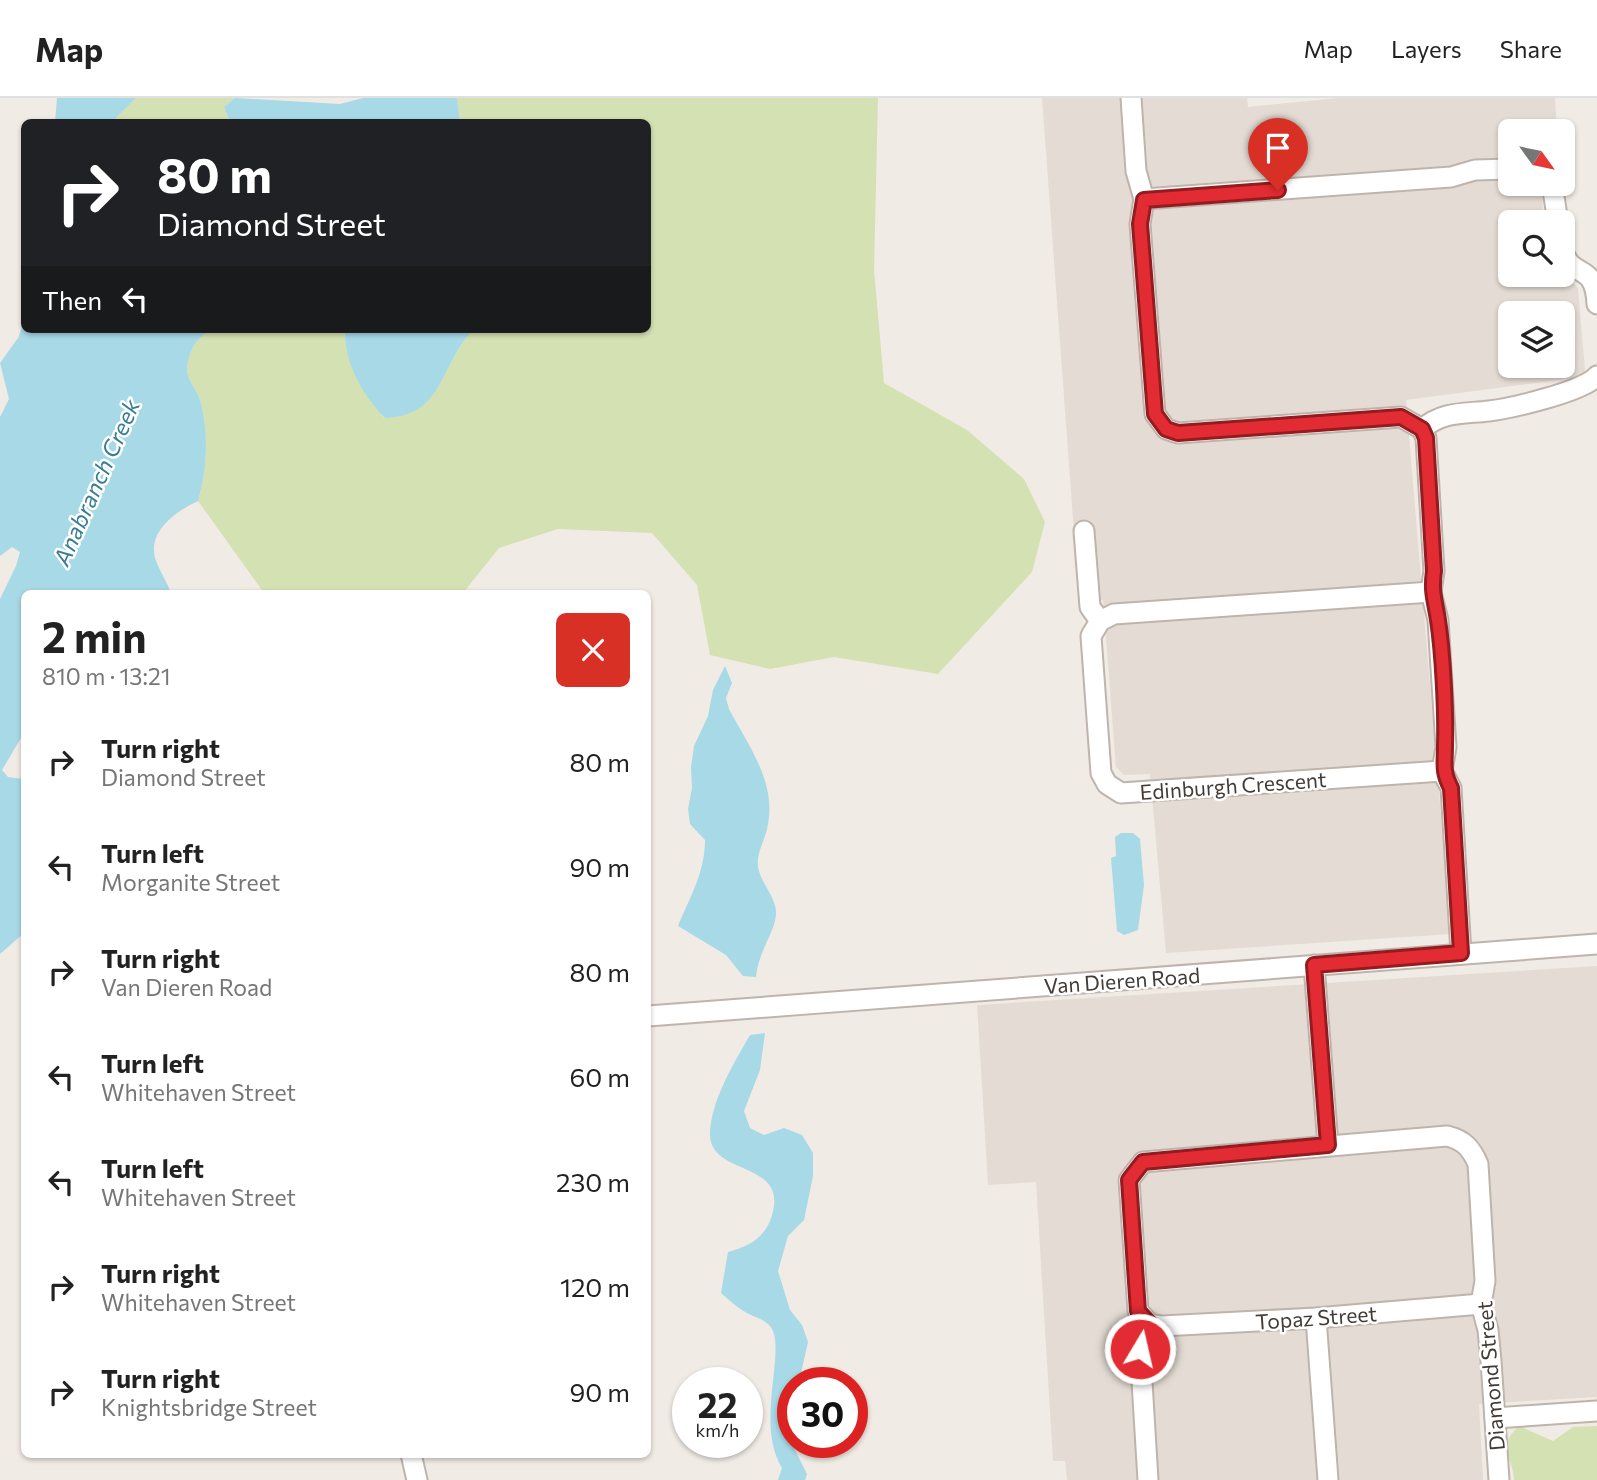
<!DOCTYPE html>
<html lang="en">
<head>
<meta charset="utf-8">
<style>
  :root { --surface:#fff; --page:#f6f6f6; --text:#222; --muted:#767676; --line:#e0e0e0 }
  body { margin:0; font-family:Commissioner,sans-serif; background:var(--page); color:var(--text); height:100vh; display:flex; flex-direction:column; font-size:26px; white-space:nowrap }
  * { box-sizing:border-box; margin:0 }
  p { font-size:23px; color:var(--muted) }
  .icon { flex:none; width:38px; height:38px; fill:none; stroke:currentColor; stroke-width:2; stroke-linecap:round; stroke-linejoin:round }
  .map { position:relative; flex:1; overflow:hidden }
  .details { position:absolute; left:21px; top:492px; width:630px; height:868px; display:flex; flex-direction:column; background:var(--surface); border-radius:10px; box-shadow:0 2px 5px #0004 }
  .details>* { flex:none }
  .guide { position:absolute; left:21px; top:21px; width:630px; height:214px; border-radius:10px; box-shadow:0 2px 5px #0004; background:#202124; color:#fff; overflow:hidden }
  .needle { width:46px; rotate:123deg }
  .fabs { position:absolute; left:1498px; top:21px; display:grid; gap:14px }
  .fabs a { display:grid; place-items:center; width:77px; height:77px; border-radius:10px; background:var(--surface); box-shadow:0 2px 5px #0004; font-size:35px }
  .speed { position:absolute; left:672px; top:1269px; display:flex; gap:14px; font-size:35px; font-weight:700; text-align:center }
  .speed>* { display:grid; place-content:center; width:91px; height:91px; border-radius:50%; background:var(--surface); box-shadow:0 2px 5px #0004; line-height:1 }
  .speed small { font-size:18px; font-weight:400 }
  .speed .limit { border:10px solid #d22; background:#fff; color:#111 }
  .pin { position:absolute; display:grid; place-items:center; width:60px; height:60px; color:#fff; margin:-72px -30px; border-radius:50% 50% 50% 0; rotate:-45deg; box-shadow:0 0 7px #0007 }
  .pin .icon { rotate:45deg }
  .me { position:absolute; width:77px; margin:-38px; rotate:9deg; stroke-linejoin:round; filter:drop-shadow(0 0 5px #0008) }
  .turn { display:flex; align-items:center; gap:24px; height:147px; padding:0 21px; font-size:32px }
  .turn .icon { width:91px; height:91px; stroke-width:2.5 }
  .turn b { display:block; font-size:49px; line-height:60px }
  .then { display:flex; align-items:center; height:66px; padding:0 21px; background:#0003; gap:14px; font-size:26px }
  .round { display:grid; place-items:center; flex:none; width:74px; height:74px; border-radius:10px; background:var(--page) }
  .head { display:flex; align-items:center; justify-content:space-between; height:119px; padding:0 21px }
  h1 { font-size:42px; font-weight:700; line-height:52px }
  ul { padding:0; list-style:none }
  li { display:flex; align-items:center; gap:21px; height:105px; padding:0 21px }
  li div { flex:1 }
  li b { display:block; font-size:26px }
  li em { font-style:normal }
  header { display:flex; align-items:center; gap:42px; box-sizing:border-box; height:98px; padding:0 35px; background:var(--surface); border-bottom:2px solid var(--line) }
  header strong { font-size:33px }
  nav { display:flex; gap:38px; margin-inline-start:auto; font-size:24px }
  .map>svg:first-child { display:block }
  .residential { fill:#e4dcd4; fill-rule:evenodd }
  .green { fill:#d4e1b2 }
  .water { fill:#a8d9e7 }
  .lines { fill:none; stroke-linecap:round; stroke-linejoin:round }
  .minor-casing { stroke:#beb4ac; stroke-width:23 }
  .minor { stroke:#fff; stroke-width:19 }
  .route-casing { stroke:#931c20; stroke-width:18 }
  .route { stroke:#e22b32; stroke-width:12 }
  .labels { text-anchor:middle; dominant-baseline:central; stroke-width:5; stroke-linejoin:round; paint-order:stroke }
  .street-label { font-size:21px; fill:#423b36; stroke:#fff }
  .water-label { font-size:23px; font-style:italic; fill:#377d94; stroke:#fff }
</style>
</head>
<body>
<header>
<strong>Map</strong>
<nav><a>Map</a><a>Layers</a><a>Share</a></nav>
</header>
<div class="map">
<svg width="1597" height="1382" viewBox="0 0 1597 1382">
  <rect width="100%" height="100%" fill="#f1ebe5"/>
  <!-- residential -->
  <g class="residential">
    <path d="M1042 0H1247L1248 9 1338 0H1555L1557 33H1510V86H1542L1543 124H1510V177H1563V174L1578 190 1585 272 1581 279 1406 302 1451 836 1166 855 1150 676 1124 677 1116 669 1103 502 1079 503ZM1510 215H1563V268H1510Z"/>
    <polygon points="1597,868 1597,1299 1479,1306 1483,1382 1067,1382 1065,1363 1053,1363 1036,1084 988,1087 977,907"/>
  </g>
  <!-- green -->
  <g class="green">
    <polygon points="136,0 235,0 224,9 230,24 112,24"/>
    <path d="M457 0H878L874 172 884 285 967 332 1024 381 1045 424 1032 474 938 576 834 559 770 571 710 557 697 487 652 435 558 431 499 450 463 495H264L198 403C207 371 209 338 201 305 199 294 186 282 187 270 189 251 197 239 213 231H345C344 266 366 292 384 320 445 318 439 266 474 231H648V24H460Z"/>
    <path d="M1519 1328 1553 1343 1573 1329 1597 1328V1382H1514C1513 1357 1495 1350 1519 1328Z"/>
  </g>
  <!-- water -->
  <g class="water">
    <polygon points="57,0 136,0 112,24 55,24"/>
    <polygon points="235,0 340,6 363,0 457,0 460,24 230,24 224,9"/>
    <path d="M24 224V231H213C197 239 189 251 187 270 186 282 199 294 201 305 209 338 207 371 198 403 177 413 148 432 155 460 159 472 167 484 171 495H24V635L2 672 8 679 24 681V835L0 856V501L16 468 20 454 12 449 0 458V319L9 301 0 265 18 240Z"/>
    <path d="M345 231H474C439 266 445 318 385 320 362 296 344 265 345 231Z"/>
    <path d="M725 568 732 585 726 600 729 611C748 647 776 683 768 726 766 742 754 757 759 773 763 787 775 799 776 813 777 832 758 853 756 879L743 878 726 857 678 828C690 799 705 774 705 742L690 726 688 711 692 690 691 669 694 648 708 618 713 592Z"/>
    <polygon points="1121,735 1133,735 1140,741 1144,787 1138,832 1124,837 1117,833 1111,760 1116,758 1115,739"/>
    <path d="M765 935 760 972 744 1013 750 1030 764 1037 784 1030 802 1037 813 1055V1078L804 1122 788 1138 778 1173 790 1212 802 1227 808 1244 799 1284H793V1311L786 1334 807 1376 805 1382H778L782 1370C754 1324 788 1250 770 1228 763 1220 750 1218 742 1212 734 1207 727 1200 721 1195L728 1154C746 1149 762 1142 770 1123 794 1061 711 1080 710 1037 710 1004 734 965 750 937Z"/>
  </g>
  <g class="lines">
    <defs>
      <g id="minor">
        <polyline points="1131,0 1136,73 1144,101 1140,126 1155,316 1166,331 1178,335 1401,319 1422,331 1426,340 1434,473 1431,494 1438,522 1446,649 1442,673 1451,690 1461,855"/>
        <polyline points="1552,86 1558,124"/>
        <polyline points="1144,101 1451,79 1475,72 1510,71"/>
        <path d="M1563 153C1572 182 1595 163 1597 206"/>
        <path d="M1422 331C1443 313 1463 316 1489 313 1512 310 1582 294 1597 278"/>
        <polyline points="1084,433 1090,509 1100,523"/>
        <polyline points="1431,494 1114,516 1100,523 1091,538 1101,675 1107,686 1121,695 1442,673"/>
        <polyline points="1314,867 1328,1047"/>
        <polyline points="648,918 1597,846"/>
        <polyline points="1316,1220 1328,1382"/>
        <path d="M1150 1226 1138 1213 1129 1082 1143 1064 1447 1038C1464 1042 1471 1050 1478 1066L1485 1183 1481 1206 1488 1232 1491 1263 1499 1382"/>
        <polyline points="1150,1226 1162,1228 1316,1220 1481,1206"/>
        <polyline points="1495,1320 1597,1313"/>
        <polyline points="411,1356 417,1382"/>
        <polyline points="1148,1382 1140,1251 1150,1226"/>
      </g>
    </defs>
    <!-- minor casing -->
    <use href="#minor" class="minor-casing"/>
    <!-- minor -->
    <use href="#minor" class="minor"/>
  </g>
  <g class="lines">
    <defs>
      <path id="route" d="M1140 1251 1150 1226 1138 1213 1129 1082 1143 1064 1328 1047 1314 867 1461 855 1451 690C1442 673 1445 666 1445 648 1446 614 1443 555 1438 522 1435 502 1431 494 1434 473L1426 340 1422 331 1401 319 1178 335 1166 331 1155 316 1140 126 1144 102 1278 92"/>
    </defs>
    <!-- route casing -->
    <use href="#route" class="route-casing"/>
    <!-- route -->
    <use href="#route" class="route"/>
  </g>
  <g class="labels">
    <!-- street labels -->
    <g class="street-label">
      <text transform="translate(1233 687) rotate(-4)">Edinburgh Crescent</text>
      <text transform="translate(1122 882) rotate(-4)">Van Dieren Road</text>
      <text transform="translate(1316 1219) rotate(-4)">Topaz Street</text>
      <text transform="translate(1490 1278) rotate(-95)">Diamond Street</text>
    </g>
    <!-- water labels -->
    <g class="water-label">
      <text transform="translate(96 384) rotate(-66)">Anabranch Creek</text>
    </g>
  </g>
</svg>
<div class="fabs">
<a><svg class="needle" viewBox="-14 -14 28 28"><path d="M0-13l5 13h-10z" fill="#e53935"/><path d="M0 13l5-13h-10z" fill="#767676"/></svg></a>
<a><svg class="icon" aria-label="search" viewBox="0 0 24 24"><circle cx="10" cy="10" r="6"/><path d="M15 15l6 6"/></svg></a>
<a><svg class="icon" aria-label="layers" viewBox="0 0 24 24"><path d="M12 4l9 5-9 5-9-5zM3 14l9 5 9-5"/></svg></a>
</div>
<div class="speed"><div>22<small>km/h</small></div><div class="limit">30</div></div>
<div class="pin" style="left:1278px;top:92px;background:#d93025"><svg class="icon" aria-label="arrive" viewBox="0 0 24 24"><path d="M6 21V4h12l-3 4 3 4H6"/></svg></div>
<svg class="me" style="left:1140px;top:1251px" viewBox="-20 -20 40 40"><circle r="17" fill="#e22b32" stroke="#fff" stroke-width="3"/><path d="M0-11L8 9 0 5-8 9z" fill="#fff"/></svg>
<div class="guide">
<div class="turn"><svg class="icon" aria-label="right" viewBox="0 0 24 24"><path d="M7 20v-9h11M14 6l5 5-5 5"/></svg><div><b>80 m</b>Diamond Street</div></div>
<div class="then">Then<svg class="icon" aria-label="left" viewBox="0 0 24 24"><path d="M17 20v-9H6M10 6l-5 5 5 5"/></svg></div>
</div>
<section class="details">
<div class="head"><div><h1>2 min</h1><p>810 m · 13:21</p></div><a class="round" style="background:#d93025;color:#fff"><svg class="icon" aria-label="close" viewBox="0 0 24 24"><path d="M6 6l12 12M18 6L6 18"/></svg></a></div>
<ul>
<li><svg class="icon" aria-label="right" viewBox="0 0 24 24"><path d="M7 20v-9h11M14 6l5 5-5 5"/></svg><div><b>Turn right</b><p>Diamond Street</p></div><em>80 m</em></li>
<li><svg class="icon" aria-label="left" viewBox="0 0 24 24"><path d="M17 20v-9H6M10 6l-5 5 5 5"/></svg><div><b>Turn left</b><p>Morganite Street</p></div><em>90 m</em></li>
<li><svg class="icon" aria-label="right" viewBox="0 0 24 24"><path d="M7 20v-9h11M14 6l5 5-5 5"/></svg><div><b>Turn right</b><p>Van Dieren Road</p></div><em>80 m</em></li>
<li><svg class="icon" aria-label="left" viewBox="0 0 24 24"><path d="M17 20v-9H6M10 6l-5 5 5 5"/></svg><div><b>Turn left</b><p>Whitehaven Street</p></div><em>60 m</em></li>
<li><svg class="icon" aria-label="left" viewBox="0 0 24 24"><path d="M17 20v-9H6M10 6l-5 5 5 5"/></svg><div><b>Turn left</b><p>Whitehaven Street</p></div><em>230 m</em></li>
<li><svg class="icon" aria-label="right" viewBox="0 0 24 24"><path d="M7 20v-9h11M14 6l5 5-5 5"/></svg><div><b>Turn right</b><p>Whitehaven Street</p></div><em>120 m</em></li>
<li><svg class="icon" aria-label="right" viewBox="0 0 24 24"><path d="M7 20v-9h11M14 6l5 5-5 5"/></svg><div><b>Turn right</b><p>Knightsbridge Street</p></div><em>90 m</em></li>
</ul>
</section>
</div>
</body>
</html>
